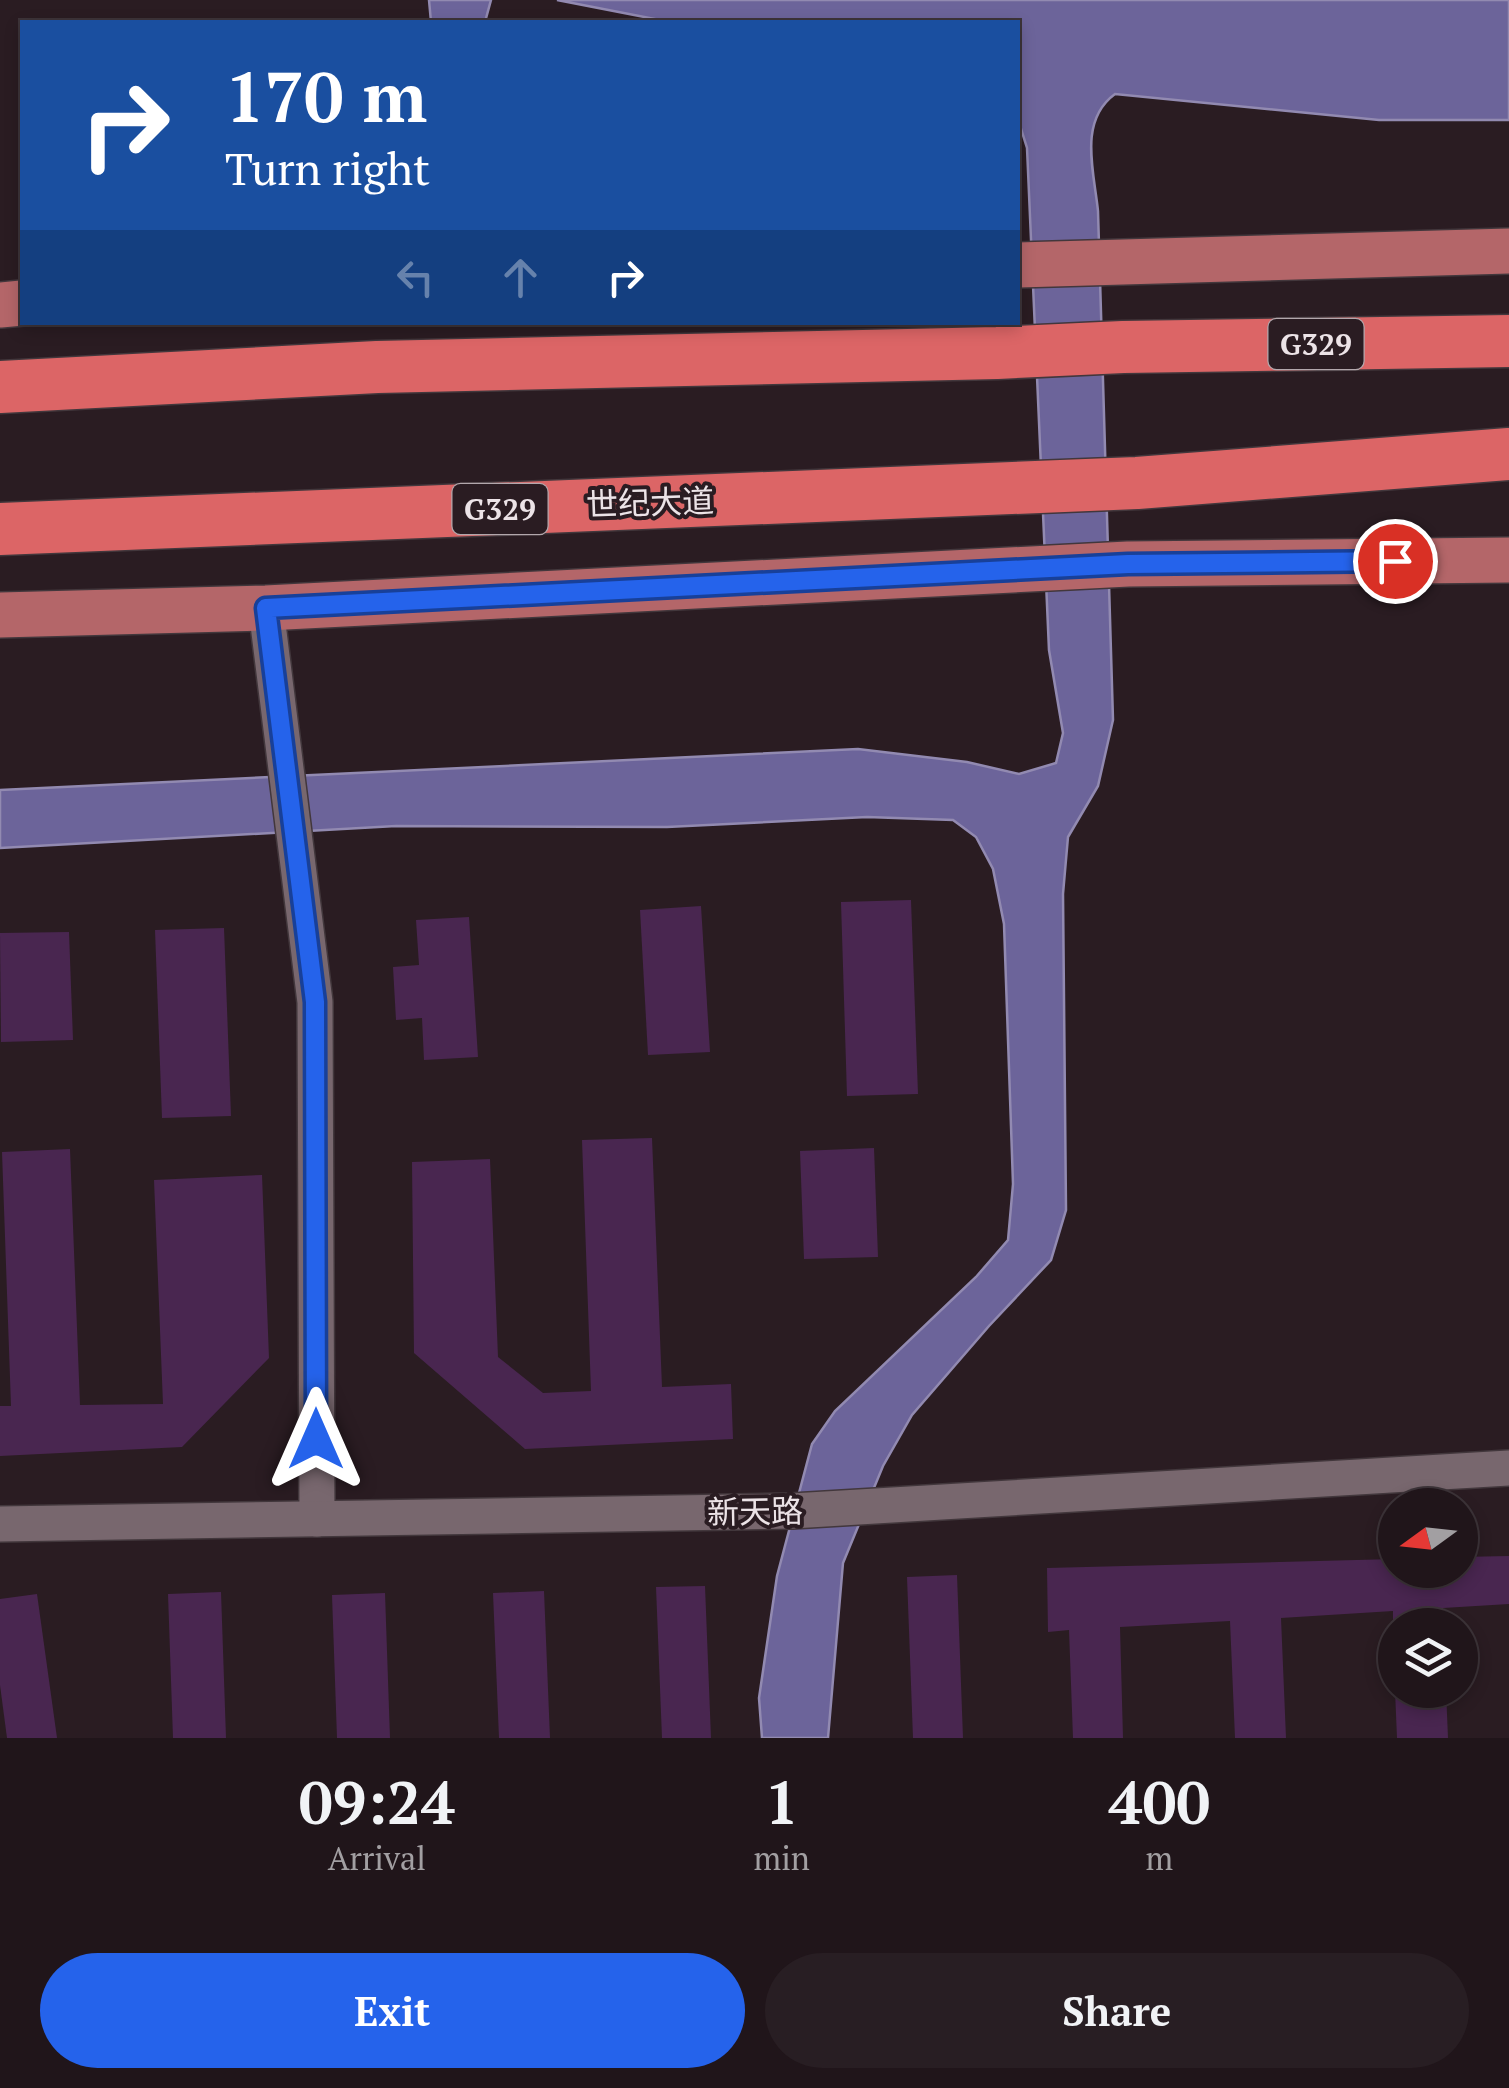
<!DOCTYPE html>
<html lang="en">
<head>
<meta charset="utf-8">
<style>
  :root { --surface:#20151a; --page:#281e23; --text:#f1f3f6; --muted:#a29fa2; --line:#3d3439; --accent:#2563eb }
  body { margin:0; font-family:"PT Serif","Noto Sans SC",serif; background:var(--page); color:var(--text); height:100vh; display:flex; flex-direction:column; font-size:38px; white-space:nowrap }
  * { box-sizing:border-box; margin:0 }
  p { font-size:32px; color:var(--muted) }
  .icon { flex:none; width:55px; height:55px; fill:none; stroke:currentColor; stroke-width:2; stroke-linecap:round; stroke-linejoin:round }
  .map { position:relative; height:1738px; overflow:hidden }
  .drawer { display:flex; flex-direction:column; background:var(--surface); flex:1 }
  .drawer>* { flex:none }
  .guide { position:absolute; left:20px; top:20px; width:1000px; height:305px; border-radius:0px; box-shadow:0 5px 15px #0003,0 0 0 2px var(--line); background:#1a4fa0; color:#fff; overflow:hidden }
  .needle { width:65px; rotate:255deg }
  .buttons { position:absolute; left:1378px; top:1488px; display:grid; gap:20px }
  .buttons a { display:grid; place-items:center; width:100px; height:100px; border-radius:50%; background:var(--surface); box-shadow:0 5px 15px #0003,0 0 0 2px var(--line); font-size:50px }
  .pin { position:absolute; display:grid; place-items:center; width:85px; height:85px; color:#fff; margin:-42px; border:5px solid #fff; border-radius:50%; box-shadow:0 2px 10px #0007 }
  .me { position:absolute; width:110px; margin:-55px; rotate:0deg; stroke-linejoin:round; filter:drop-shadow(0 0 8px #0008) }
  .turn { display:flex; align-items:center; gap:35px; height:210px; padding:0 40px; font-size:45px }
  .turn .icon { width:130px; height:130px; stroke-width:2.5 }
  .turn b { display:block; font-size:70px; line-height:85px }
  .lanes { display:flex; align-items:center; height:95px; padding:0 40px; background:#0003; justify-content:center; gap:50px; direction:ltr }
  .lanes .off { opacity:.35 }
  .eta { display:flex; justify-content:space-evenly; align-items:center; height:170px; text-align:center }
  .eta b { font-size:60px; font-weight:600; line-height:70px }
  .action { display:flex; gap:20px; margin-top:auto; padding:20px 40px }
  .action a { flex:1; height:115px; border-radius:60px; background:var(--accent); color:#fff; font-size:40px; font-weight:600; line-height:115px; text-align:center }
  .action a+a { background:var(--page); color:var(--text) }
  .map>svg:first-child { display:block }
  .water { fill:#6c649a; stroke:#928ab1; stroke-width:2.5 }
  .building { fill:#492650 }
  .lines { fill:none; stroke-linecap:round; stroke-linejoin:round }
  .minor-casing { stroke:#42373c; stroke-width:38 }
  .major-casing { stroke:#42373c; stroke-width:48 }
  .highway-casing { stroke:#42373c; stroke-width:55 }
  .minor { stroke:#78676e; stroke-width:35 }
  .major { stroke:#b46669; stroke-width:45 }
  .highway { stroke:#dc6566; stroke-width:52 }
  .route-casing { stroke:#184099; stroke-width:25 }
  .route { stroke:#2563eb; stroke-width:18 }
  .labels { text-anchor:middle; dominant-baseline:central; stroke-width:8; stroke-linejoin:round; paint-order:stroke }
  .shield { fill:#2a1c22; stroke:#b2a7ac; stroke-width:2.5 }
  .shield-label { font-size:30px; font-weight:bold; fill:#ece3e7 }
  .street-label { font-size:32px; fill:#ece3e7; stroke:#2a1c22 }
</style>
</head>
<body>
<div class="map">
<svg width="1509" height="1738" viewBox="0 0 1509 1738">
  <rect width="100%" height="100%" fill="#2a1c22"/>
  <!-- water -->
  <g class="water">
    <polygon points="429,0 491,0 485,22 431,22"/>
    <path d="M557 0H1509V120H1379L1115 94C1078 121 1094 171 1098 211L1113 720 1098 786 1068 837 1063 894 1066 1210 1051 1260 989 1326 912 1415 883 1466 843 1563 828 1738H762L759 1698 777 1576 812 1444 835 1411 976 1277 1008 1240 1013 1184 1004 924 993 869 976 837 953 820 867 817 667 827 396 826 0 848V790L858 749 967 762 1019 774 1056 763 1063 733 1049 650 1027 148 1018 119V22H670Z"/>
  </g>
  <!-- building -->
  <g class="building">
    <polygon points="911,900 918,1094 847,1096 841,902"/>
    <polygon points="701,906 710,1052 648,1055 640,910"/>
    <polygon points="469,917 478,1057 424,1060 422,1018 396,1020 393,967 419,965 416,920"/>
    <polygon points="224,928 231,1116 162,1118 155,930"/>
    <polygon points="69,932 73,1040 1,1042 0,933"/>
    <polygon points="652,1138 662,1387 731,1384 733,1439 525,1449 414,1353 412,1162 490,1159 498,1357 543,1393 591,1391 582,1140"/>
    <polygon points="874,1148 878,1257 804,1259 800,1151"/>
    <polygon points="70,1149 80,1405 163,1404 154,1180 262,1175 269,1358 182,1447 0,1456 0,1406 11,1406 2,1152"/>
    <polygon points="1509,1556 1509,1604 1443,1608 1444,1625 1393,1625 1393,1611 1281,1618 1286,1738 1235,1738 1230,1621 1120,1627 1123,1738 1073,1738 1069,1630 1048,1632 1047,1568 1395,1559 1395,1570 1460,1570 1460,1557"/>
    <polygon points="957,1575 963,1738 913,1738 907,1577"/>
    <polygon points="705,1586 711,1738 662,1738 656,1587"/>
    <polygon points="544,1591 550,1738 499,1738 493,1593"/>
    <polygon points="221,1592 226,1738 173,1738 168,1594"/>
    <polygon points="385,1593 390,1738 337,1738 332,1595"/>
    <polygon points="37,1594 57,1738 7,1738 0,1685 0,1599"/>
    <polygon points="1395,1690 1446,1690 1448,1738 1397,1738"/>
  </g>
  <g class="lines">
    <defs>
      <g id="minor">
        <polyline points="266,608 315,1002 317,1519"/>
        <polyline points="0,1524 792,1511 1509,1468"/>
      </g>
      <g id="major">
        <polyline points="1018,265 1509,251"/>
        <polyline points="0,305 22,303"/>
        <polyline points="0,615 266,608 1128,564 1509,560"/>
      </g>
      <g id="highway">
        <polyline points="0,387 377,367 997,353 1123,347 1509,341"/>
        <polyline points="0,529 1137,483 1509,454"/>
      </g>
    </defs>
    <!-- minor casing -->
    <use href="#minor" class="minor-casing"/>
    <!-- major casing -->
    <use href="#major" class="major-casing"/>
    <!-- highway casing -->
    <use href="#highway" class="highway-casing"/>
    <!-- minor -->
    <use href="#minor" class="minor"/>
    <!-- major -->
    <use href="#major" class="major"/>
    <!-- highway -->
    <use href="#highway" class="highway"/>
  </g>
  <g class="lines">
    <defs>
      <polyline id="route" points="316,1439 315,1002 266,608 1128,564 1395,561"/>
    </defs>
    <!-- route casing -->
    <use href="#route" class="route-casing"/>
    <!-- route -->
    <use href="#route" class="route"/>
  </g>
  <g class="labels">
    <!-- shield labels -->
    <g class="shield">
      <rect x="1268.5" y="319" width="95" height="50" rx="8"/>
      <rect x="452.5" y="484" width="95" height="50" rx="8"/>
    </g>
    <g class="shield-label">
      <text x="1316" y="344">G329</text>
      <text x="500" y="509">G329</text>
    </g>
    <!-- street labels -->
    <g class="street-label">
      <text transform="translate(650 502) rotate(-2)">世纪大道</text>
      <text transform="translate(755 1511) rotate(-1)">新天路</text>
    </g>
  </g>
</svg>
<div class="buttons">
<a><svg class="needle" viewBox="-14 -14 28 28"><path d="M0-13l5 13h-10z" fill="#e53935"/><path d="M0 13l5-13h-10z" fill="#a29fa2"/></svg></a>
<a><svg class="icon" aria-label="layers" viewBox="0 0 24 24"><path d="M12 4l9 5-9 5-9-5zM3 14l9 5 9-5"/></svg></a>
</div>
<div class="pin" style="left:1395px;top:561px;background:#d93025"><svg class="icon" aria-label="arrive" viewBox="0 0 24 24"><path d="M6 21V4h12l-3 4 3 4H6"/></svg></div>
<svg class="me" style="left:316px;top:1439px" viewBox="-20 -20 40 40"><path d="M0-17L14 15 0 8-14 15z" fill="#2563eb" stroke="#fff" stroke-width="4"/></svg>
<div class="guide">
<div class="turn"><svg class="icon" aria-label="right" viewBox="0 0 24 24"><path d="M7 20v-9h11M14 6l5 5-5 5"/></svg><div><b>170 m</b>Turn right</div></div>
<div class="lanes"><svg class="icon off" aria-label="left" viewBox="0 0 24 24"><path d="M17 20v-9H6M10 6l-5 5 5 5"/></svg><svg class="icon off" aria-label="ahead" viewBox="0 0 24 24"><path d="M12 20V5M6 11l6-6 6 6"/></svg><svg class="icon" aria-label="right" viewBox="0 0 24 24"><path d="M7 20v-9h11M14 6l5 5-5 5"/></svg></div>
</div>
</div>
<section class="drawer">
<div class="eta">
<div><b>09:24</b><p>Arrival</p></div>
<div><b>1</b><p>min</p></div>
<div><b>400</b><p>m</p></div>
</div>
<div class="action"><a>Exit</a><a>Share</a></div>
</section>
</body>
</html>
